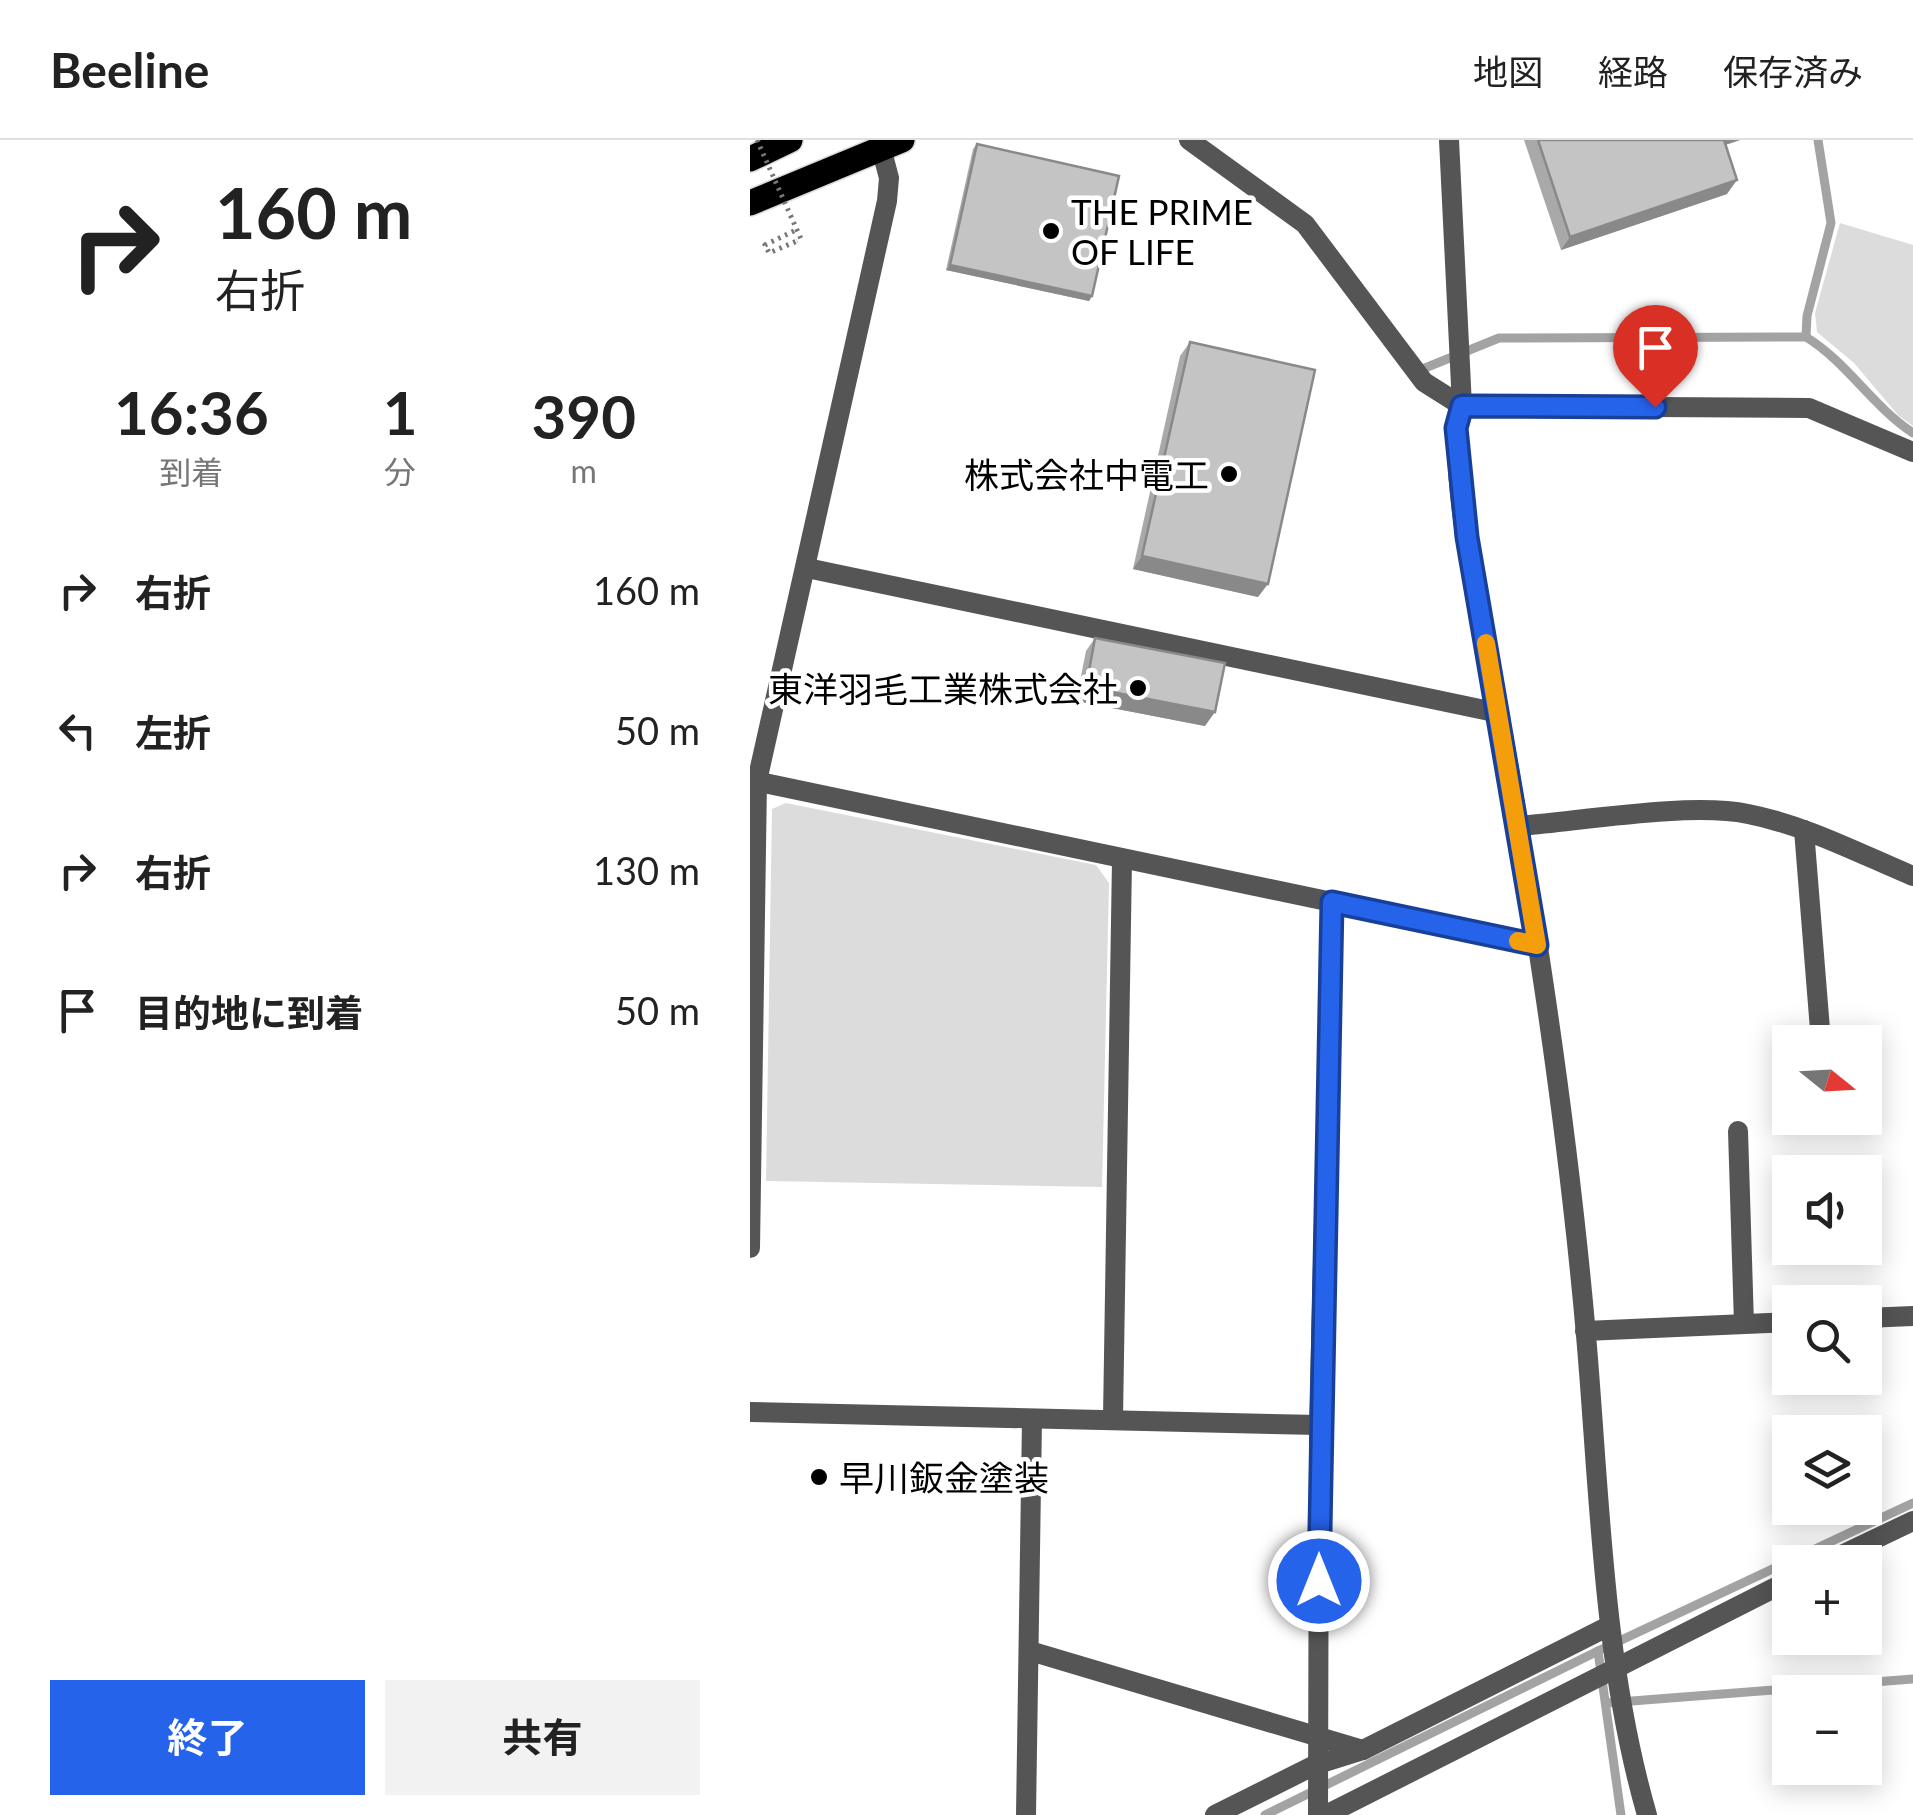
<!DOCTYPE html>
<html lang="ja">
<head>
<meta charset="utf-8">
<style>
  :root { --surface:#fff; --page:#f2f2f2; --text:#222; --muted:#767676; --line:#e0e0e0; --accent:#2563eb }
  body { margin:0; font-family:Lato,"Noto Sans JP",sans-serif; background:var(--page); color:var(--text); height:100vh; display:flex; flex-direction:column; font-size:38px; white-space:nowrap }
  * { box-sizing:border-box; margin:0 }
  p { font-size:32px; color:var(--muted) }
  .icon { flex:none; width:55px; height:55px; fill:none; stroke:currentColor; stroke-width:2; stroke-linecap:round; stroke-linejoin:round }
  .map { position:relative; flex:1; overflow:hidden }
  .sheet { display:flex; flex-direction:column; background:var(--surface); width:750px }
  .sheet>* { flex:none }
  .hud { background:#fff; color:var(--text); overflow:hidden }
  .needle { width:65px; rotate:108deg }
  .controls { position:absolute; left:1022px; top:885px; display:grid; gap:20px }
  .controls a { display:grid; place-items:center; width:110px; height:110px; border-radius:0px; background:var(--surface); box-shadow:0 5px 25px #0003; font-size:50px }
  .pin { position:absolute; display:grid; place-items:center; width:85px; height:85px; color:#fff; margin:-102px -42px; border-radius:50% 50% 50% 0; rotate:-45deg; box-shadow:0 0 10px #0007 }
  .pin .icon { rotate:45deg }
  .me { position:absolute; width:110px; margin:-55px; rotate:0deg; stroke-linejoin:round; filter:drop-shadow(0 0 8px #0008) }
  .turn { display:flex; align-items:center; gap:35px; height:210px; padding:0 50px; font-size:45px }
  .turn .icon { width:130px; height:130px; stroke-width:2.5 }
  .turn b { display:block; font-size:70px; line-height:85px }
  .eta { display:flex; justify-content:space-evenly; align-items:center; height:170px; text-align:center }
  .eta b { font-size:60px; font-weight:700; line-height:70px }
  .cta { display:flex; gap:20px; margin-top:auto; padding:20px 50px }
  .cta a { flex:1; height:115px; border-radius:0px; background:var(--accent); color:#fff; font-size:40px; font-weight:700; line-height:115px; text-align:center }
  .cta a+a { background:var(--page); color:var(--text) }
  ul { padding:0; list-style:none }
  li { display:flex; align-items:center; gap:30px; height:140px; padding:0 50px }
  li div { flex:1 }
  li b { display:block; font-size:38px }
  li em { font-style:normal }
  header { display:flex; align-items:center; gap:60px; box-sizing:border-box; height:140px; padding:0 50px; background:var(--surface); border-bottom:2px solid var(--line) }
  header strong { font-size:48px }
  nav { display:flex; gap:55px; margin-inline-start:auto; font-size:35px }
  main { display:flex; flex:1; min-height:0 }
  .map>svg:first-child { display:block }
  .green { fill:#dcdcdc }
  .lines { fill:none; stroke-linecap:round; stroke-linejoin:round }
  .stream { stroke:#a3a3a3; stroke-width:9 }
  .primary-casing { stroke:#dbdbdb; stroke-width:28 }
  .path { stroke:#777; stroke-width:5; stroke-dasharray:2.5 5; stroke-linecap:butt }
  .minor { stroke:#555; stroke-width:20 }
  .primary { stroke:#000; stroke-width:25 }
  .path-bridge { stroke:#777; stroke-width:5; stroke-dasharray:2.5 5; stroke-linecap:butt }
  .wall { fill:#a9a9a9 }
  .shaded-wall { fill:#898989 }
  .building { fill:#c4c4c4; stroke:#898989; stroke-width:2.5 }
  .route-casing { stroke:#184099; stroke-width:25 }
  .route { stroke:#2563eb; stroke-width:18 }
  .slow { stroke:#f59e0b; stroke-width:18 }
  .poi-dot { fill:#000; stroke:#fff; stroke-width:4 }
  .labels { text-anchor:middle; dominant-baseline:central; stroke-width:9; stroke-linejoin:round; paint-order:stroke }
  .poi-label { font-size:35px; fill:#000; stroke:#fff; text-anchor:start }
</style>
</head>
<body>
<header>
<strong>Beeline</strong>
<nav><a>地図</a><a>経路</a><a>保存済み</a></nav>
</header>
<main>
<section class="sheet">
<div class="hud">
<div class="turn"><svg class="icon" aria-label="right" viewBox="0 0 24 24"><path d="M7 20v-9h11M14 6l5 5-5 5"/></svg><div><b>160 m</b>右折</div></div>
</div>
<div class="eta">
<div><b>16:36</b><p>到着</p></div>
<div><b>1</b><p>分</p></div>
<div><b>390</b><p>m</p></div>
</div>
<ul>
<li><svg class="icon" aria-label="right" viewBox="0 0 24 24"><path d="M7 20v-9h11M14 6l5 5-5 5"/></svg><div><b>右折</b></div><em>160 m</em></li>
<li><svg class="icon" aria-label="left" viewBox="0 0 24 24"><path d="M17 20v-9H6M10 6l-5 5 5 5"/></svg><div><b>左折</b></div><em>50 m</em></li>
<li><svg class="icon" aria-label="right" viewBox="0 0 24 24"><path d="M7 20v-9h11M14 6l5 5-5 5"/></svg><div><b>右折</b></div><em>130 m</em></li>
<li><svg class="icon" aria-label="arrive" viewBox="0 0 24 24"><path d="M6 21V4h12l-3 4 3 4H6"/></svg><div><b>目的地に到着</b></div><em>50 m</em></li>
</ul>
<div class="cta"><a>終了</a><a>共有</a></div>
</section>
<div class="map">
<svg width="1163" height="1675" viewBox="0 0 1163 1675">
  <rect width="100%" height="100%" fill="#fff"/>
  <!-- green -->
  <g class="green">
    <polygon points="1090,83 1163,105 1163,286 1148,275 1104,223 1067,192 1065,173"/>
    <polygon points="36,663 346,725 359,743 352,1047 16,1041 22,669"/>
  </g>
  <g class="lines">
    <!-- stream -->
    <g class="stream">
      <polyline points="1056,197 1057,176 1081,83 1068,0"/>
      <path d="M675 228 749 198 1056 197C1098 223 1122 266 1163 293"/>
      <polyline points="848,1511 871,1675"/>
      <polyline points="856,1563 1163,1539"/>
      <polyline points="515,1675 848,1511 1163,1363"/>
    </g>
    <defs>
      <g id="primary">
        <polyline points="0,19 40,0"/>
        <polyline points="0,63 152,0"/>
      </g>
    </defs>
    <!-- primary casing -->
    <use href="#primary" class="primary-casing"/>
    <!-- path -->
    <polyline class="path" points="44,91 15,105 19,113 47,101"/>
    <!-- minor -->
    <g class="minor">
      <polyline points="439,0 555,84 674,242 712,266 1059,268 1163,312"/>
      <path d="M699 0 712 266C694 327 732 481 745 550 783 763 817 979 836 1195 850 1356 852 1519 897 1675"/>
      <polyline points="57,428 749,573"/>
      <polyline points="0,640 787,805"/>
      <path d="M769 686C831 681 940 662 998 674 1055 685 1110 714 1163 736"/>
      <polyline points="1054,690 1071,902"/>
      <polyline points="988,991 994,1184"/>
      <polyline points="0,1108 7,641 137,61 139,38 129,0"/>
      <polyline points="1115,1178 1163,1176"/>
      <polyline points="835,1191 1040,1182"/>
      <polyline points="0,1272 569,1285"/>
      <polyline points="363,1278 372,720"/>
      <polyline points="1077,1422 1163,1381"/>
      <polyline points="280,1511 613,1610"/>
      <polyline points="276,1675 282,1279"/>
      <polyline points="465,1675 565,1625 613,1610 859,1486"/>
      <polyline points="568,1675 569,1285 582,761"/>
      <polyline points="576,1675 1040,1440"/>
    </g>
    <!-- primary -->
    <use href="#primary" class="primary"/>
    <!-- path-bridge -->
    <polyline class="path-bridge" points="7,0 51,99 47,101"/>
  </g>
  <!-- wall -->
  <g class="wall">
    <polygon points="774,0 990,0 975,5 977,54 811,110"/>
    <polygon points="227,4 342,156 339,161 196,130 223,9"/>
    <polygon points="440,202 508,457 383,429 430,216"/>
    <polygon points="345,498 455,586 326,561 336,511"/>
  </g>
  <!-- shaded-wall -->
  <g class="shaded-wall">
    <polygon points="969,0 990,0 963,9"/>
    <polygon points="987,40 977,54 811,110 820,97"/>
    <polygon points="200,125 342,156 339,161 196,130"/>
    <polygon points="392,416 518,444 508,457 383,429"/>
    <polygon points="336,547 465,572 455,586 326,561"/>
  </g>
  <!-- building -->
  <g class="building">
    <polygon points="788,0 974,0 987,40 820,97"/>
    <polygon points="227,4 369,36 342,156 200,125"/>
    <polygon points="440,202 565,230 518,444 392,416"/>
    <polygon points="345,498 475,523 465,572 336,547"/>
  </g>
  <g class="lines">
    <defs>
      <polyline id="route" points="569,1441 582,762 787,805 717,397 706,288 712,266 905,267"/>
    </defs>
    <!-- route casing -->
    <use href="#route" class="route-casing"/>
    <!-- route -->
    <use href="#route" class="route"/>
    <!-- slow -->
    <polyline class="slow" points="736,503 787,805 768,801"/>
  </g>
  <!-- markers -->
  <g class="poi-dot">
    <circle cx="301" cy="91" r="10"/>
    <circle cx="479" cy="334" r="10"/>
    <circle cx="388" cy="548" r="10"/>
    <circle cx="69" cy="1337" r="10"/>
  </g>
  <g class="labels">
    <!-- poi labels -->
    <g class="poi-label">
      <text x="321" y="71">THE PRIME<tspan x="321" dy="40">OF LIFE</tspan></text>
      <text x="459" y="334" text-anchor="end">株式会社中電工</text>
      <text x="368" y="548" text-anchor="end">東洋羽毛工業株式会社</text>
      <text x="89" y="1337">早川鈑金塗装</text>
    </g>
  </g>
</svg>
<div class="controls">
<a><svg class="needle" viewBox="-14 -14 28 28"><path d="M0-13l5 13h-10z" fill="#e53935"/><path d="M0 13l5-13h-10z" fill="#767676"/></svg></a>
<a><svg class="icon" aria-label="sound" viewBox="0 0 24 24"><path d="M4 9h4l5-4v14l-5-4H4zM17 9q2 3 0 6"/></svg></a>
<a><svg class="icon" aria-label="search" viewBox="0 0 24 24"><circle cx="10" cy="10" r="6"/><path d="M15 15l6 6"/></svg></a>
<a><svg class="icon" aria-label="layers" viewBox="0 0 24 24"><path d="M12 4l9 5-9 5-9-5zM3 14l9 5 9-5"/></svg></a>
<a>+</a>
<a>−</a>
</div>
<div class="pin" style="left:905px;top:267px;background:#d93025"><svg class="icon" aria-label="arrive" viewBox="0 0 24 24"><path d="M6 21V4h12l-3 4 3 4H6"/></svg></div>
<svg class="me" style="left:569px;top:1441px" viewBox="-20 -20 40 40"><circle r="17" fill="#2563eb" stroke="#fff" stroke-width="3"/><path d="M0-11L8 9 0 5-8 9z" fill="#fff"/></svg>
</div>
</main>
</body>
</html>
